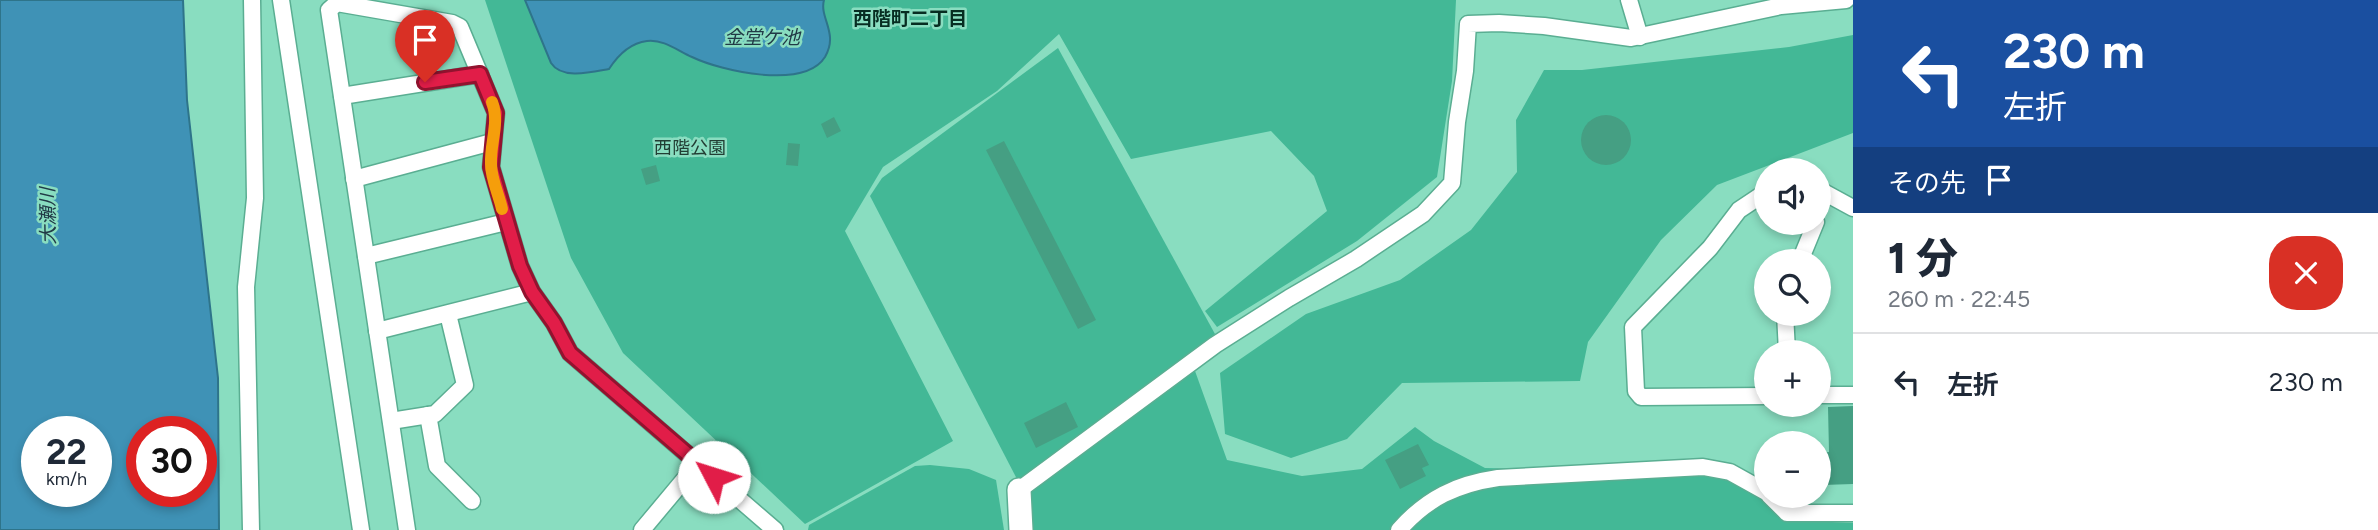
<!DOCTYPE html>
<html lang="ja">
<head>
<meta charset="utf-8">
<style>
  :root { --surface:#fff; --page:#f6f6f7; --text:#1f2937; --muted:#747a83; --line:#e0e1e3 }
  body { margin:0; font-family:Figtree,"Noto Sans JP",sans-serif; background:var(--page); color:var(--text); height:100vh; display:flex; flex-direction:column; font-size:26px; white-space:nowrap }
  * { box-sizing:border-box; margin:0 }
  p { font-size:23px; color:var(--muted) }
  .icon { flex:none; width:38px; height:38px; fill:none; stroke:currentColor; stroke-width:2; stroke-linecap:round; stroke-linejoin:round }
  .map { position:relative; flex:1; overflow:hidden }
  .details { display:flex; flex-direction:column; background:var(--surface); width:525px }
  .details>* { flex:none }
  .banner { background:#1a4fa0; color:#fff; overflow:hidden }
  .buttons { position:absolute; left:1754px; top:158px; display:grid; gap:14px }
  .buttons a { display:grid; place-items:center; width:77px; height:77px; border-radius:50%; background:var(--surface); box-shadow:0 4px 10px #0003; font-size:35px }
  .speed { position:absolute; left:21px; top:416px; display:flex; gap:14px; font-size:35px; font-weight:700; text-align:center }
  .speed>* { display:grid; place-content:center; width:91px; height:91px; border-radius:50%; background:var(--surface); box-shadow:0 4px 10px #0003; line-height:1 }
  .speed small { font-size:18px; font-weight:400 }
  .speed .limit { border:10px solid #d22; background:#fff; color:#111 }
  .pin { position:absolute; display:grid; place-items:center; width:60px; height:60px; color:#fff; margin:-72px -30px; border-radius:50% 50% 50% 0; rotate:-45deg; box-shadow:0 0 7px #0007 }
  .pin .icon { rotate:45deg }
  .me { position:absolute; width:77px; margin:-38px; rotate:310deg; stroke-linejoin:round; filter:drop-shadow(0 0 5px #0008) }
  .turn { display:flex; align-items:center; gap:24px; height:147px; padding:0 35px; font-size:32px }
  .turn .icon { width:91px; height:91px; stroke-width:2.5 }
  .turn b { display:block; font-size:49px; line-height:60px }
  .then { display:flex; align-items:center; height:66px; padding:0 35px; background:#0003; gap:14px; font-size:26px }
  .round { display:grid; place-items:center; flex:none; width:74px; height:74px; border-radius:28px; background:var(--page) }
  .overview { display:flex; align-items:center; justify-content:space-between; height:119px; padding:0 35px }
  h1 { font-size:42px; font-weight:800; line-height:52px }
  ul { padding:0; list-style:none }
  li { display:flex; align-items:center; gap:21px; height:98px; padding:0 35px; border-top:2px solid var(--line) }
  li div { flex:1 }
  li b { display:block; font-size:26px }
  li em { font-style:normal }
  main { display:flex; flex:1; min-height:0 }
  .map>svg:first-child { display:block }
  .green { fill:#43b896 }
  .water { fill:#3f92b6; stroke:#2e748a; stroke-width:2; fill-rule:evenodd }
  .building { fill:#459f83 }
  .lines { fill:none; stroke-linecap:round; stroke-linejoin:round }
  .street-casing { stroke:#5aae92; stroke-width:19 }
  .secondary-casing { stroke:#5aae92; stroke-width:26 }
  .street { stroke:#fff; stroke-width:16 }
  .secondary { stroke:#fff; stroke-width:23 }
  .route-casing { stroke:#92132f; stroke-width:18 }
  .route { stroke:#e11d48; stroke-width:12 }
  .slow { stroke:#f59e0b; stroke-width:12 }
  .labels { text-anchor:middle; dominant-baseline:central; stroke-width:5; stroke-linejoin:round; paint-order:stroke }
  .park-label { font-size:18px; fill:#223e34; stroke:#89ddc0 }
  .neighbourhood-label { font-size:19px; font-weight:bold; fill:#072d22; stroke:#89ddc0 }
  .water-label { font-size:19px; font-style:italic; fill:#213a46; stroke:#89ddc0 }
</style>
</head>
<body>
<main>
<div class="map">
<svg width="1853" height="530" viewBox="0 0 1853 530">
  <rect width="100%" height="100%" fill="#89ddc0"/>
  <!-- green -->
  <g class="green">
    <polygon points="485,0 1456,0 1452,81 1437,177 1357,241 1217,327 1205,311 1327,211 1314,176 1271,131 1131,159 1059,34 997,91 883,167 845,231 953,441 805,524 623,353 571,258"/>
    <polygon points="1853,35 1853,133 1717,185 1661,240 1588,342 1580,381 1402,383 1347,439 1291,458 1225,434 1220,373 1306,314 1400,280 1471,230 1517,172 1516,120 1544,70 1582,70 1789,47"/>
    <polygon points="1058,48 1215,334 1019,483 870,196 882,178"/>
    <polygon points="1195,371 1227,460 1302,476 1362,469 1415,427 1434,441 1485,468 1704,473 1728,477 1758,493 1789,520 1853,523 1853,530 1029,530 1029,493"/>
    <polygon points="930,465 969,469 996,480 1004,530 808,530 809,525 915,466"/>
  </g>
  <!-- water -->
  <g class="water">
    <path d="M0 0H183L187 100 218 378 219 530H0ZM37 432H96V492H37ZM142 432H201V492H142Z"/>
    <path d="M525 0H824C819 18 839 33 825 57 804 90 721 71 692 57 678 51 664 39 647 41 631 43 618 55 609 69 592 72 562 80 551 63Z"/>
  </g>
  <!-- building -->
  <g class="building">
    <circle cx="1606" cy="140" r="25"/>
    <polygon points="834,117 841,131 827,138 821,124"/>
    <polygon points="1004,141 1096,320 1078,329 986,150"/>
    <polygon points="788,143 800,144 798,166 786,165"/>
    <polygon points="656,165 660,181 646,185 641,169"/>
    <polygon points="1066,402 1078,427 1036,448 1024,423"/>
    <polygon points="1853,406 1853,484 1823,485 1822,453 1829,452 1828,407"/>
    <polygon points="1418,444 1429,465 1422,468 1426,476 1400,489 1385,460"/>
  </g>
  <g class="lines">
    <defs>
      <g id="street">
        <polyline points="281,0 361,530"/>
        <polyline points="1629,0 1640,37"/>
        <polyline points="342,96 480,74"/>
        <polyline points="354,179 492,142"/>
        <polyline points="1818,189 1853,208"/>
        <polyline points="1766,192 1739,210 1710,248 1633,327 1636,391 1641,397 1766,396"/>
        <polyline points="366,256 506,222"/>
        <polyline points="1800,261 1816,222"/>
        <polyline points="1785,313 1787,352"/>
        <polyline points="377,331 532,292"/>
        <polyline points="1818,395 1853,395"/>
        <polyline points="428,415 437,466 472,501"/>
        <polyline points="391,421 435,414 465,385 448,314"/>
        <polyline points="1019,490 1215,345 1289,298 1356,259 1423,214 1452,183 1457,122 1465,71 1468,24 1499,23 1544,26 1631,38 1781,6 1846,0"/>
        <polyline points="1769,495 1787,513 1853,513"/>
        <polyline points="251,530 246,287 255,198 252,0"/>
        <polyline points="407,530 329,10 337,3 452,23 460,27 496,113 491,167 520,266 532,292 554,323 570,353 775,530"/>
        <polyline points="642,530 698,463"/>
        <path d="M1399 530C1427 498 1457 484 1498 478L1703 467 1730 472 1766 492"/>
      </g>
      <polyline id="secondary" points="1019,490 1021,530"/>
    </defs>
    <!-- street casing -->
    <use href="#street" class="street-casing"/>
    <!-- secondary casing -->
    <use href="#secondary" class="secondary-casing"/>
    <!-- street -->
    <use href="#street" class="street"/>
    <!-- secondary -->
    <use href="#secondary" class="secondary"/>
  </g>
  <g class="lines">
    <defs>
      <polyline id="route" points="425,82 480,74 496,113 491,167 520,266 532,292 554,323 570,353 714,477"/>
    </defs>
    <!-- route casing -->
    <use href="#route" class="route-casing"/>
    <!-- route -->
    <use href="#route" class="route"/>
    <!-- slow -->
    <path class="slow" d="M492 102C500 123 490 142 491 164 491 179 499 195 502 209"/>
  </g>
  <g class="labels">
    <!-- park labels -->
    <g class="park-label">
      <text x="690" y="148">西階公園</text>
    </g>
    <!-- neighbourhood labels -->
    <g class="neighbourhood-label">
      <text x="910" y="18">西階町二丁目</text>
    </g>
    <!-- water labels -->
    <g class="water-label">
      <text x="762" y="37">金堂ケ池</text>
      <text transform="translate(48 216) rotate(-91)">大瀬川</text>
    </g>
  </g>
</svg>
<div class="buttons">
<a><svg class="icon" aria-label="sound" viewBox="0 0 24 24"><path d="M4 9h4l5-4v14l-5-4H4zM17 9q2 3 0 6"/></svg></a>
<a><svg class="icon" aria-label="search" viewBox="0 0 24 24"><circle cx="10" cy="10" r="6"/><path d="M15 15l6 6"/></svg></a>
<a>+</a>
<a>−</a>
</div>
<div class="speed"><div>22<small>km/h</small></div><div class="limit">30</div></div>
<div class="pin" style="left:425px;top:82px;background:#d93025"><svg class="icon" aria-label="arrive" viewBox="0 0 24 24"><path d="M6 21V4h12l-3 4 3 4H6"/></svg></div>
<svg class="me" style="left:714px;top:477px" viewBox="-20 -20 40 40"><circle r="19" fill="#fff"/><path d="M0-13L10 11 0 6-10 11z" fill="#e11d48"/></svg>
</div>
<section class="details">
<div class="banner">
<div class="turn"><svg class="icon" aria-label="left" viewBox="0 0 24 24"><path d="M17 20v-9H6M10 6l-5 5 5 5"/></svg><div><b>230 m</b>左折</div></div>
<div class="then">その先<svg class="icon" aria-label="arrive" viewBox="0 0 24 24"><path d="M6 21V4h12l-3 4 3 4H6"/></svg></div>
</div>
<div class="overview"><div><h1>1 分</h1><p>260 m · 22:45</p></div><a class="round" style="background:#d93025;color:#fff"><svg class="icon" aria-label="close" viewBox="0 0 24 24"><path d="M6 6l12 12M18 6L6 18"/></svg></a></div>
<ul>
<li><svg class="icon" aria-label="left" viewBox="0 0 24 24"><path d="M17 20v-9H6M10 6l-5 5 5 5"/></svg><div><b>左折</b></div><em>230 m</em></li>
</ul>
</section>
</main>
</body>
</html>
